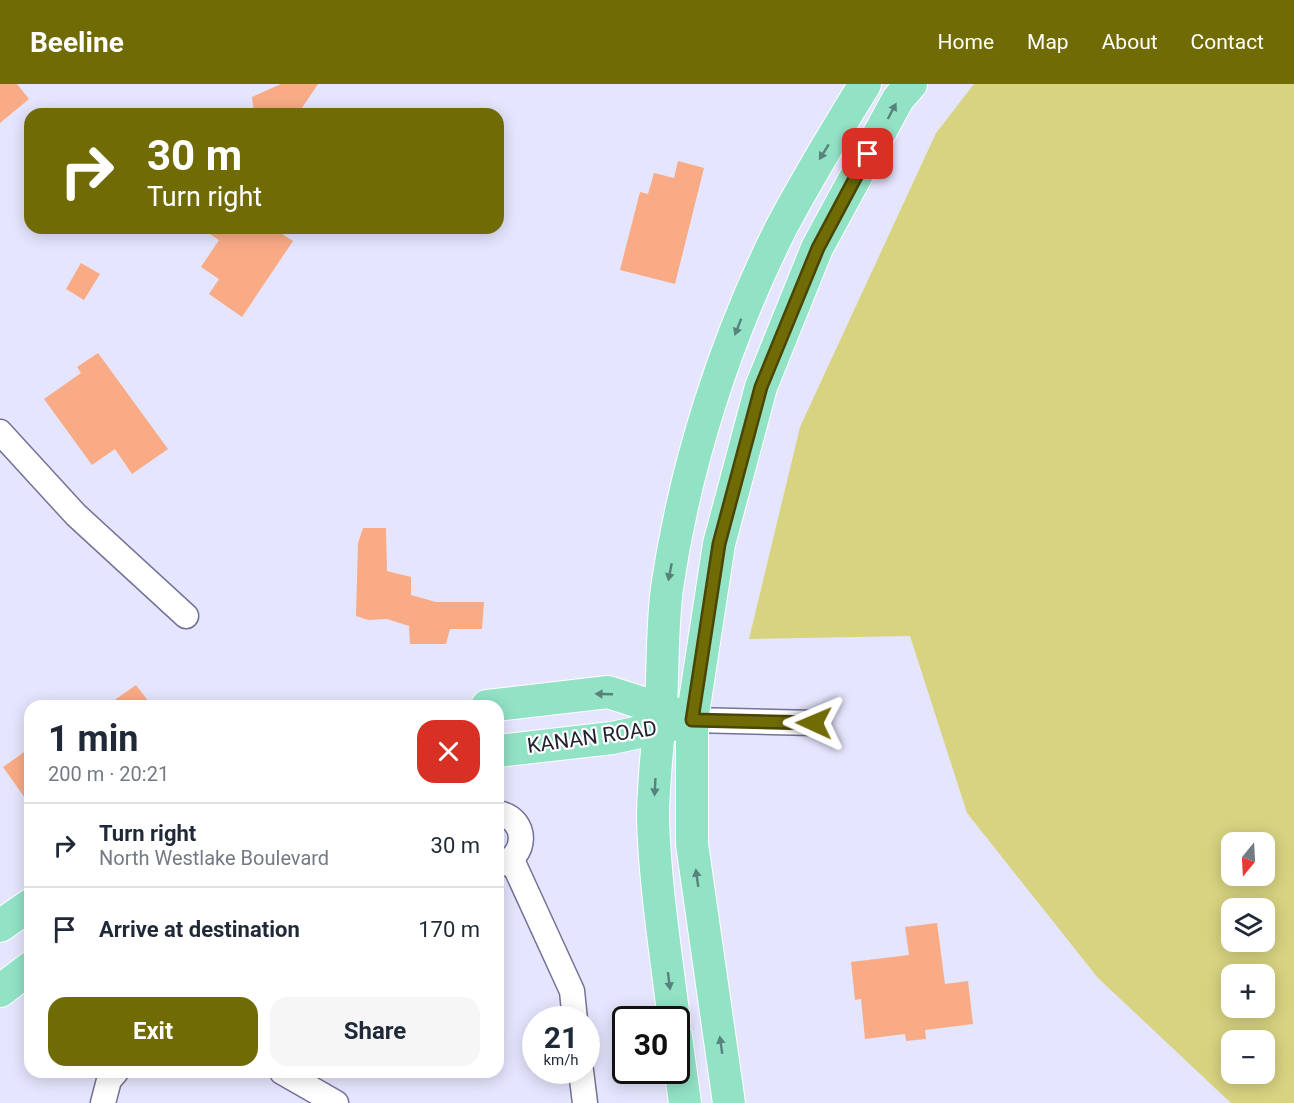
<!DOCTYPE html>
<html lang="en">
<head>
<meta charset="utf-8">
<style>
  :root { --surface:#fff; --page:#f6f6f7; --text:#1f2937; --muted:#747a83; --line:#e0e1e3; --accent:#716b06 }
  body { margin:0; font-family:Roboto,sans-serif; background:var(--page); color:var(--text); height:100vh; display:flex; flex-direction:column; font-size:22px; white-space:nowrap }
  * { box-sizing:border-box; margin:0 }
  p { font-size:20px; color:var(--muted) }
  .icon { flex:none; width:33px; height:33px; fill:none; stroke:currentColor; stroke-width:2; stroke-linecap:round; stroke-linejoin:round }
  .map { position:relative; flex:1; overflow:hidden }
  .drawer { position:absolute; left:24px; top:616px; width:480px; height:378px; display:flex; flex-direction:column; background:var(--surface); border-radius:18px; box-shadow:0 3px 15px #0003 }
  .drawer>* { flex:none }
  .banner { position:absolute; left:24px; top:24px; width:480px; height:126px; border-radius:18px; box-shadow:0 3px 15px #0003; background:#716b06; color:#fff; overflow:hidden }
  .needle { width:39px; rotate:198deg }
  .buttons { position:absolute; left:1221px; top:748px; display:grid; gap:12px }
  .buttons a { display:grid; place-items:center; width:54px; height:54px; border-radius:12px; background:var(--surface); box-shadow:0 3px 15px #0003; font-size:30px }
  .speed { position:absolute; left:522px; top:922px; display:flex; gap:12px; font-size:30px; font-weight:700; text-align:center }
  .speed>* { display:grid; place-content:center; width:78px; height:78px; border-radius:50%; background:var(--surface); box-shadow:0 3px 15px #0003; line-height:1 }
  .speed small { font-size:15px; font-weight:400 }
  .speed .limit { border:3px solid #111; border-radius:9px; background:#fff; color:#111 }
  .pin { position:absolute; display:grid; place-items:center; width:51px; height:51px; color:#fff; margin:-26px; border-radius:12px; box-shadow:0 3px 9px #0006 }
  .me { position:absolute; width:66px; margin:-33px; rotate:271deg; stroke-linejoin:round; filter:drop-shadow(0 0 4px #0008) }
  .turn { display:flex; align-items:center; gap:21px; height:126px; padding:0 24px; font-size:27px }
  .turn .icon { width:78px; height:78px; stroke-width:2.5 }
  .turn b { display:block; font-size:42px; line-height:51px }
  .round { display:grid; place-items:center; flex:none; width:63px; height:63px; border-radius:18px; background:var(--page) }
  .headline { display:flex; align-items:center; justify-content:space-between; height:102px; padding:0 24px }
  h1 { font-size:36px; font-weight:700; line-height:45px }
  .button { display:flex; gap:12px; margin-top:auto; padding:12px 24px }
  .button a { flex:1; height:69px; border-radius:18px; background:var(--accent); color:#fff; font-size:24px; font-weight:700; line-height:69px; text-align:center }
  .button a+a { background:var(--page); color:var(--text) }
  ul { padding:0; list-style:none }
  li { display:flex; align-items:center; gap:18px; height:84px; padding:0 24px; border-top:2px solid var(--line) }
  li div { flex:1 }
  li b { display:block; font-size:22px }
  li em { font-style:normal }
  header { display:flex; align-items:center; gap:36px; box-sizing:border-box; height:84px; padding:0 30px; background:var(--accent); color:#fff }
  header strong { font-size:28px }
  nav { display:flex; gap:33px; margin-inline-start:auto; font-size:21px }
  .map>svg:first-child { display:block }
  .green { fill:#d7d381; fill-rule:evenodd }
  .building { fill:#f9ab86 }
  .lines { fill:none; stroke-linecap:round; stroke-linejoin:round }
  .minor-casing { stroke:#737298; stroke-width:27 }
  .major-casing { stroke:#fff; stroke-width:34 }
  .minor { stroke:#fff; stroke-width:24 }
  .major { stroke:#92e2c6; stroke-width:32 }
  .oneway { fill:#5a827c }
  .route-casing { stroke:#494604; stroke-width:15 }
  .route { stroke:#716b06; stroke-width:10 }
  .labels { text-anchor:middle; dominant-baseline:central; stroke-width:4.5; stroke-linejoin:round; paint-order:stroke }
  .street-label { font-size:21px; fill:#232232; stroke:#fff }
</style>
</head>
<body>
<header>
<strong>Beeline</strong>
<nav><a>Home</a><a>Map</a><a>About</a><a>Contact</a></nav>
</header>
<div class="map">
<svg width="1294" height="1019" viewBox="0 0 1294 1019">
  <rect width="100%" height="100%" fill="#e5e5fe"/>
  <!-- green -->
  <path class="green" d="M974 0H1294V1019H1231L1098 894 967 729 910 552 749 555 800 343 936 49ZM1232 759H1264V792H1232ZM1232 825H1264V858H1232ZM1232 891H1264V924H1232ZM1232 957H1264V990H1232Z"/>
  <!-- building -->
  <g class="building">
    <polygon points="0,0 17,0 29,15 0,39"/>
    <polygon points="281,0 318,0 298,30 254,30 252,13"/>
    <polygon points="678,77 704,84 675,200 620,186 640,108 648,110 654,89 674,94"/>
    <polygon points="201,144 273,144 293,157 242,233 209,210 219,195 201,183 219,156"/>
    <polygon points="81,179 100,190 84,216 66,205"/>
    <polygon points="98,269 168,365 132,390 115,365 92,381 44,315 81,289 77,283"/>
    <polygon points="363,444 386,444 387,487 411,493 411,511 436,518 484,518 482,545 450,545 446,560 410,560 409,542 387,535 368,536 356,532 358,459"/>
    <polygon points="136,601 152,622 106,622"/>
    <polygon points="30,664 30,721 3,683"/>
    <polygon points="937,839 945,900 968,897 973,940 925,946 926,955 906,957 905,950 865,955 861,915 855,916 851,878 909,871 905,843"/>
  </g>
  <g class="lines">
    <defs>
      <g id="minor">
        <polyline points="0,348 76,431 186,532"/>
        <polyline points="692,636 814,639"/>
        <path d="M498 729C529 735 528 774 498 781"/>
        <polyline points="512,776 572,907 575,936"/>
        <polyline points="581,987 585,1019"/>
        <polyline points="282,988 336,1019"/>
        <polyline points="103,1019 109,996 116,988"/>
      </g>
      <g id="major">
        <polyline points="487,622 608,608 680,631"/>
        <polyline points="498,667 612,654 677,640"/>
        <polyline points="0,842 30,821"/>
        <polyline points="0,907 30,884"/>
        <path d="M674 936C666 870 655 802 653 735 653 698 658 660 661 622 663 583 662 543 667 504 685 381 725 256 781 144 807 95 836 47 865 0"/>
        <polyline points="676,953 685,1019"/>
        <polyline points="729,1019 692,760 692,636 719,460 761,303 817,164 898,15 911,0"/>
      </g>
    </defs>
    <!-- minor casing -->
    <use href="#minor" class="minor-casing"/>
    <!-- major casing -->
    <use href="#major" class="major-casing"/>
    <!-- minor -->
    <use href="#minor" class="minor"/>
    <!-- major -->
    <use href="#major" class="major"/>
  </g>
  <!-- one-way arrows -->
  <defs><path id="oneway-solid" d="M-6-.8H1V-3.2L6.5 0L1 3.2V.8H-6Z" transform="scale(1.5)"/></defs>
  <g class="oneway">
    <use href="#oneway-solid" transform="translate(892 27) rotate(-62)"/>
    <use href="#oneway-solid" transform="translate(824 68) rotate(122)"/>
    <use href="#oneway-solid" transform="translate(738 243) rotate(111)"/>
    <use href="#oneway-solid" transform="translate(670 488) rotate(101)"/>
    <use href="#oneway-solid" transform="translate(604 610) rotate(-178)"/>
    <use href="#oneway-solid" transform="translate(655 703) rotate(93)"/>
    <use href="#oneway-solid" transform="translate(697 794) rotate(-98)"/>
    <use href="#oneway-solid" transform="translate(669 897) rotate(83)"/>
    <use href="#oneway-solid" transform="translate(721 961) rotate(-98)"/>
  </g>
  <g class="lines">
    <defs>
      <polyline id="route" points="814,639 692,636 719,460 761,303 818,164 868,70"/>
    </defs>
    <!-- route casing -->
    <use href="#route" class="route-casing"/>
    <!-- route -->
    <use href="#route" class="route"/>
  </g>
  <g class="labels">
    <!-- street labels -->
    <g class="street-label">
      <text transform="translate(592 653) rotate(-8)">KANAN ROAD</text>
    </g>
  </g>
</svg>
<div class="buttons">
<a><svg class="needle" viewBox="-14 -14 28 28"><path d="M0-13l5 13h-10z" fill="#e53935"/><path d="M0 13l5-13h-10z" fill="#747a83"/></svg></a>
<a><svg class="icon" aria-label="layers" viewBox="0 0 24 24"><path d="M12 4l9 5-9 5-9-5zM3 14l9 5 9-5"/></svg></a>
<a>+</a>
<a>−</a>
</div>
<div class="speed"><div>21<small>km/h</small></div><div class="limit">30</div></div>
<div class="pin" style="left:868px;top:70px;background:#d93025"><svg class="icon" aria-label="arrive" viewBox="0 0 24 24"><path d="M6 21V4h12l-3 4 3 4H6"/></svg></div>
<svg class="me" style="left:814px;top:639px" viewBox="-20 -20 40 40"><path d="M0-17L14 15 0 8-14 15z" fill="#716b06" stroke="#fff" stroke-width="4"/></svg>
<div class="banner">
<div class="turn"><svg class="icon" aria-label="right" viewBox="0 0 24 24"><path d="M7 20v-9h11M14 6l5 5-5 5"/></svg><div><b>30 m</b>Turn right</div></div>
</div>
<section class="drawer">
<div class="headline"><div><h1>1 min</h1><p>200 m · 20:21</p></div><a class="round" style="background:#d93025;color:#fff"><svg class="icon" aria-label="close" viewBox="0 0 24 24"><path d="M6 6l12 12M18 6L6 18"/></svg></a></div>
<ul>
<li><svg class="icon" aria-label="right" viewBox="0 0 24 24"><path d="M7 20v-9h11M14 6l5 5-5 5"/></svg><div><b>Turn right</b><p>North Westlake Boulevard</p></div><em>30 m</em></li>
<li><svg class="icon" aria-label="arrive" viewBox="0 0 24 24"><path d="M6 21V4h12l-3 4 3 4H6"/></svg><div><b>Arrive at destination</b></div><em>170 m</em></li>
</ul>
<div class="button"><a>Exit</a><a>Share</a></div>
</section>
</div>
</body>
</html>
